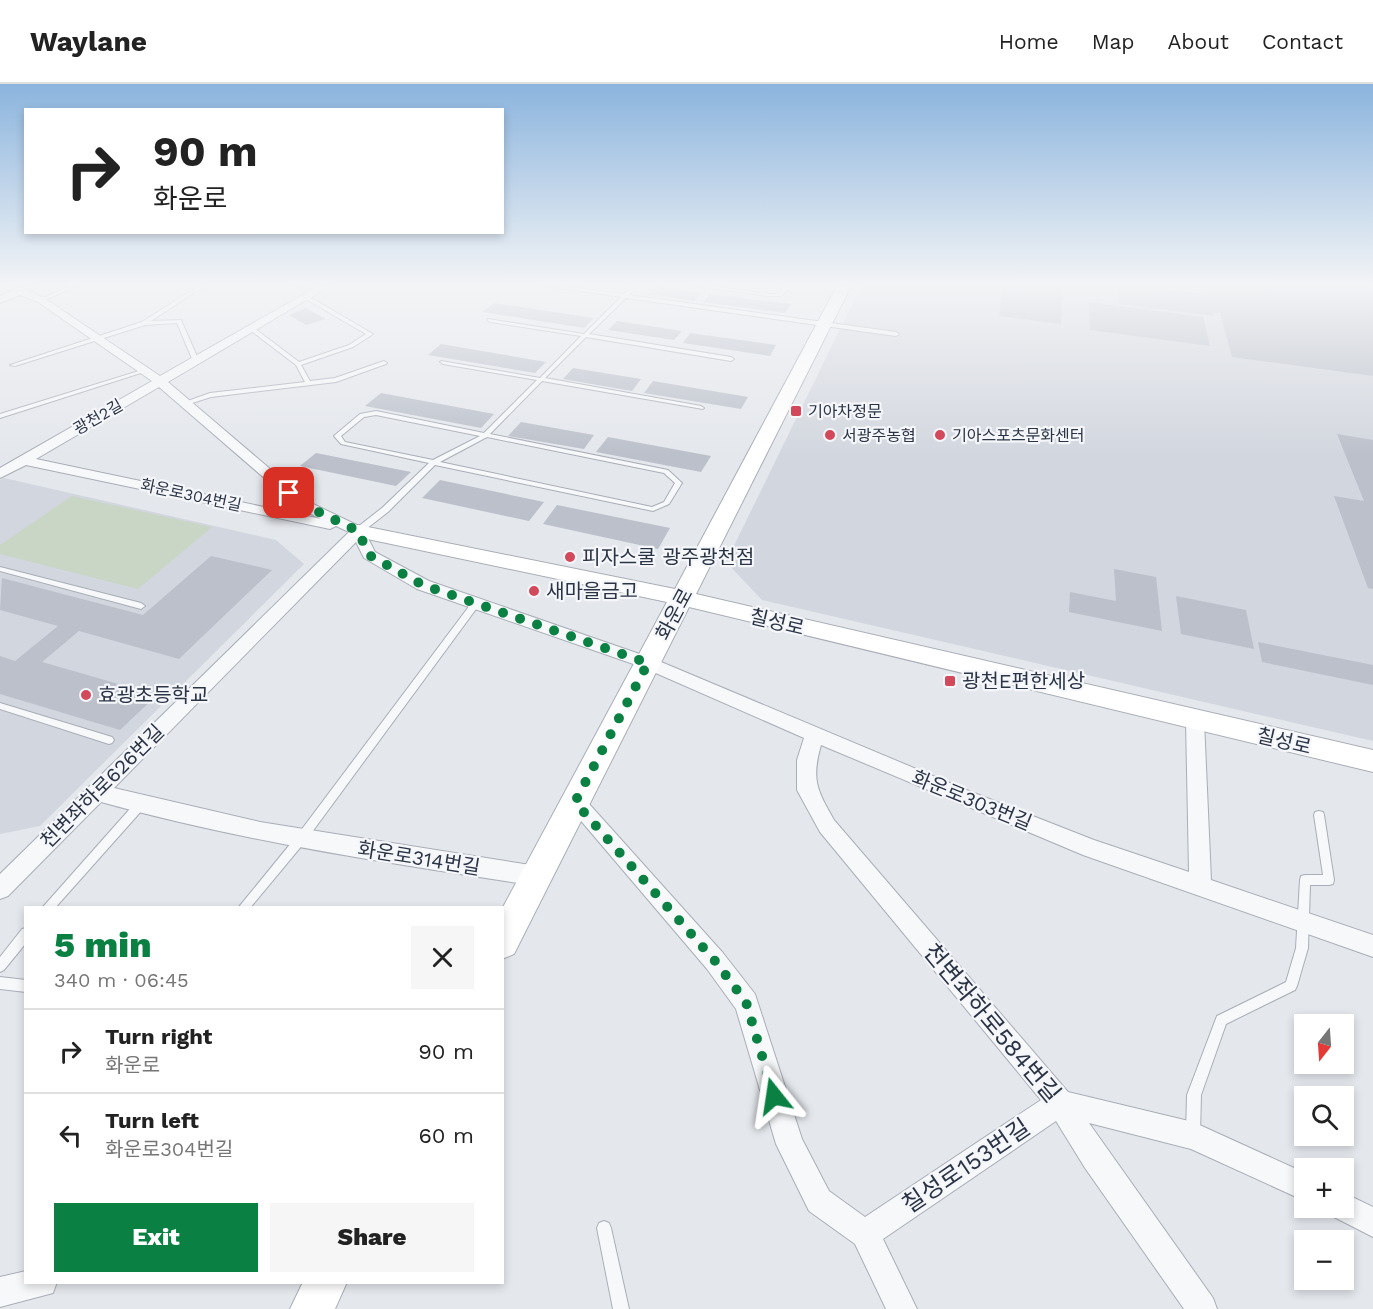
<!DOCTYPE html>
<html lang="en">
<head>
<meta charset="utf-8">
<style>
  :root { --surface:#fff; --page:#f6f6f6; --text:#222; --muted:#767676; --line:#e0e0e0; --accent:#0b8043 }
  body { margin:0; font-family:"Work Sans","Noto Sans KR",sans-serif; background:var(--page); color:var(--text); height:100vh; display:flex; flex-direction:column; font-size:22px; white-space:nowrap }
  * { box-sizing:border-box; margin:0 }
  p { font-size:20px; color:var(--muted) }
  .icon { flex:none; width:33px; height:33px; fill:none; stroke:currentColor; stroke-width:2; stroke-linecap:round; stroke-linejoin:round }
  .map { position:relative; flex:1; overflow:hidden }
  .sheet { position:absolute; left:24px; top:822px; width:480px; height:378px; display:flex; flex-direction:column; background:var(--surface); border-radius:0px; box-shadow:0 3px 9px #0003 }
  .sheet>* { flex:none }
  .top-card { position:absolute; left:24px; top:24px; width:480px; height:126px; border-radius:0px; box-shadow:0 3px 9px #0003; background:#fff; color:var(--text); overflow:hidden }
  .needle { width:39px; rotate:197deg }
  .buttons { position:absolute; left:1294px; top:930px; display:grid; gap:12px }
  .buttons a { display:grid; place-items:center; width:60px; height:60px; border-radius:0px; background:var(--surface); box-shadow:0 3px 9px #0003; font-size:30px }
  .pin { position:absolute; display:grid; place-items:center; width:51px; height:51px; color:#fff; margin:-26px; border-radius:12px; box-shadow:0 3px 9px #0006 }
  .me { position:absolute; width:66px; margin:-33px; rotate:345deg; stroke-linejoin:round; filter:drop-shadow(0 0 4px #0008) }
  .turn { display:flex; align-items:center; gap:21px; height:126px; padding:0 30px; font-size:27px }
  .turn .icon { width:78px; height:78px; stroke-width:2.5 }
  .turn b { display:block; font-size:42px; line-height:51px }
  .round { display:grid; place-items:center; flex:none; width:63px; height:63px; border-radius:0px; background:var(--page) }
  .head { display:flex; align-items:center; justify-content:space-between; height:102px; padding:0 30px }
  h1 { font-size:36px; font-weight:800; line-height:45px; color:var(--accent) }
  .cta { display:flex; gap:12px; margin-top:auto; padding:12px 30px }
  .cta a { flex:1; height:69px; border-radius:0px; background:var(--accent); color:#fff; font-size:24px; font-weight:800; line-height:69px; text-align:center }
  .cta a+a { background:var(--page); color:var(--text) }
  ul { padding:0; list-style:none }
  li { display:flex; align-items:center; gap:18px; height:84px; padding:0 30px; border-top:2px solid var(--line) }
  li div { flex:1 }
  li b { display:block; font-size:22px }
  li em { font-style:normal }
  header { display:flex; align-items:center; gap:36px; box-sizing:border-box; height:84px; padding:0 30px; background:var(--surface); border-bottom:2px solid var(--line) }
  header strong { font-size:28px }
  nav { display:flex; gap:33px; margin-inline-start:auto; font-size:21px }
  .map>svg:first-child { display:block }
  .built { fill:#d2d6de }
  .green { fill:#c9d6c5 }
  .building { fill:#bbc0ca }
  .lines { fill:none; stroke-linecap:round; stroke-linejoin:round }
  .lane-casing { stroke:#a9aeb7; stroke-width:2 }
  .street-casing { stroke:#a9aeb7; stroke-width:2 }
  .secondary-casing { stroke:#a9aeb7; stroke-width:2 }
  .lane { fill:#f7f8fa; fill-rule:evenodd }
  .street { fill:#f7f8fa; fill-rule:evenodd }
  .secondary { fill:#fff; fill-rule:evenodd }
  .route { stroke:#0b8043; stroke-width:10; stroke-dasharray:0 18 }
  .poi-dot { fill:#d1495b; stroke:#f4f6f9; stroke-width:2 }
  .labels { text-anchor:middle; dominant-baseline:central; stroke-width:4.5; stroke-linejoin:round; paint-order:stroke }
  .far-poi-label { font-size:16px; fill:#2b3445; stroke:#f4f6f9; text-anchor:start }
  .far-street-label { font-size:16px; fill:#2b3445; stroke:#f4f6f9 }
  .poi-label { font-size:20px; fill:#2b3445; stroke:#f4f6f9; text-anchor:start }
  .street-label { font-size:20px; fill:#2b3445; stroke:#f4f6f9 }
  .near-street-label { font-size:24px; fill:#2b3445; stroke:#f4f6f9 }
</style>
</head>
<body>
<header>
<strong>Waylane</strong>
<nav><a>Home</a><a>Map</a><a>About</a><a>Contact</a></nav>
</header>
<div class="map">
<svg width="1373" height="1225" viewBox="0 0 1373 1225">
  <rect width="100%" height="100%" fill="#e4e7ec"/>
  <!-- built -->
  <g class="built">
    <polygon points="862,200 1373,200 1373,657 762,516 726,478"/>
    <polygon points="4,394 276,456 304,480 40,742 0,750 0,396"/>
  </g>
  <!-- green -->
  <polygon class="green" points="72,412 212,443 138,505 0,470 0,461"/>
  <!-- building -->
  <g class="building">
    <polygon points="1004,200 1062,200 1061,240 999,232"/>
    <polygon points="1117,200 1209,211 1206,200 1373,200 1373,292 1232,273 1220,229 1213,229 1214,232 1119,220"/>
    <polygon points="656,203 701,209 695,217 649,210"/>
    <polygon points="710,210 791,220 785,229 703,218"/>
    <polygon points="1089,218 1203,233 1210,262 1090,246"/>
    <polygon points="494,219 594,234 584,244 482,228"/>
    <polygon points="306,224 326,235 306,241 289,231"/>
    <polygon points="617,237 682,247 674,256 608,246"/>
    <polygon points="690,249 776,261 770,272 683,259"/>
    <polygon points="441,260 546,278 535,289 428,271"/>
    <polygon points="573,284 641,295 632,307 563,295"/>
    <polygon points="653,297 748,313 741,325 644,309"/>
    <polygon points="381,309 494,330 481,344 365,322"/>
    <polygon points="521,338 594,351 584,365 508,352"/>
    <polygon points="1337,350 1373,356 1373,505 1368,504 1334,412 1364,417"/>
    <polygon points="608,353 711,372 701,388 596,368"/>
    <polygon points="316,369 411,388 396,402 300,382"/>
    <polygon points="440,396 544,418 529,437 422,414"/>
    <polygon points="557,421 670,444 658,465 543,440"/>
    <polygon points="211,472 272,486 179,575 79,547 42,578 157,611 120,646 0,610 0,572 15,577 58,542 0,526 2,494 143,531"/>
    <polygon points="1114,485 1156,493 1162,547 1069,528 1070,508 1116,517"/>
    <polygon points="1176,512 1246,526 1254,565 1181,550"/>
    <polygon points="1258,558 1373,581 1373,601 1262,578"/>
  </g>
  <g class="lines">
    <defs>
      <g id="lane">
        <polygon points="75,200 80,200 43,217 39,216"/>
        <polygon points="202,200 207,200 151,237 181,236 199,277 198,278 193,277 177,239 145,241 15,282 10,281 142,238"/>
        <polygon points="287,200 296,200 321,205 319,206 289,201"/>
        <path d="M537 200H547L624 210 635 200H639L629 211 896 248 899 250 896 252 626 214 589 250 731 273 734 275 731 277 586 253 545 294 701 322 704 324 703 325 542 297 490 350 668 386 682 399 669 420 653 427 435 381 388 428 361 449H355V445L382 424 429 379 341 360 334 352 335 351 360 330 376 327 484 349 537 296 443 280 440 278 441 277 540 294 581 252 490 238 487 236 488 235 584 250 621 213 539 201ZM376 331 480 352 433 376 345 358 341 352 364 333ZM487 353 664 389 675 399 664 418 652 423 440 378Z"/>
        <polygon points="687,200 697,200 768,210 778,210 783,206 782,200 786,200 788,206 781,212 768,212 689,201"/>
        <polygon points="304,212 308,212 373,250 353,263 301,281 310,297 335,294 384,277 387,279 386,280 336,298 211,313 189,320 185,320 185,318 210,309 305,298 296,281 250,246 250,244 254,244 299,278 349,261 366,250 304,214"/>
        <polygon points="142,286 147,287 0,334 0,330"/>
        <polygon points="0,483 141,519 145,522 141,525 0,487"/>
        <polygon points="476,516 479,517 480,519 479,521 304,759 250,824 238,824 296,753 473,517"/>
        <polygon points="0,619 112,653 114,656 112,659 109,660 0,625"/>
        <polygon points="140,717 144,718 145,721 144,724 55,824 42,824 136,718"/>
        <polygon points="1319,727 1323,728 1324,731 1334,796 1333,800 1329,801 1310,801 1308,864 1297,902 1295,906 1226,940 1201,1011 1200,1049 1198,1054 1193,1056 1188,1054 1186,1049 1187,1011 1217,932 1286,898 1296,864 1300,796 1301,792 1305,791 1323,791 1314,731 1315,728"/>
        <polygon points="26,844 26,859 4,886 0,888 0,873 22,845"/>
        <polygon points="0,893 26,896 26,908 0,905"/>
        <polygon points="604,1137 609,1139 611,1144 629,1225 613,1225 597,1144 599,1139"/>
      </g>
      <g id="street">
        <path d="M0 200H10L20 204 30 200H42L28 207 44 214 160 292 322 200H333L168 298 309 418 363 444 375 468 429 497 654 575 964 705 1094 756 1189 788 1186 637 1188 632 1195 630 1202 632 1204 637 1211 796 1373 851V873L1083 771 821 661C811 696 817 706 834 736L1068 1008 1193 1038 1305 1089V1117L1191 1065 1089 1039 1213 1214 1217 1225H1184L1085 1084 1056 1037 883 1155 917 1225H886L855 1160 809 1127 776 1060 736 925 707 885 565 718 568 712 575 709 582 712 723 869 755 910 802 1055 829 1107 865 1133 1041 1016 820 748 797 706V676L804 654 642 583 417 505 364 474 356 458 114 704 260 738 537 782 545 785 548 792 545 799 537 802C390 779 244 758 101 718L8 812 0 815V790L349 448 336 442 330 445 26 381 0 394V384L152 297 38 218 20 211 0 219V212L12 207 0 203ZM159 303 299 424 321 435 36 375Z"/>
        <polygon points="1344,1109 1373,1123 1373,1153 1334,1133 1330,1124 1344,1124"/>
        <polygon points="26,1187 26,1198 57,1198 53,1209 0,1223 0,1193"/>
      </g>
      <g id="secondary">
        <polygon points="838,200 852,200 696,510 1373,666 1373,688 689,523 514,870 502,875 502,825 667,518 358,453 351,451 348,447 351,443 358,441 675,505"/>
        <polygon points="303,1198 347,1198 335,1225 290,1225"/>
      </g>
    </defs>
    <!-- lane casing -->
    <use href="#lane" class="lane-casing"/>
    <!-- street casing -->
    <use href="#street" class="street-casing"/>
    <!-- secondary casing -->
    <use href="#secondary" class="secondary-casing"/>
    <!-- lane -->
    <use href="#lane" class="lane"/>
    <!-- street -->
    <use href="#street" class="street"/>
    <!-- secondary -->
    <use href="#secondary" class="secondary"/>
  </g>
  <!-- sky -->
  <linearGradient id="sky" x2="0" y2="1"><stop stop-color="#8bb4dd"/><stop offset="0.54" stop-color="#f3f4f6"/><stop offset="1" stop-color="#f3f4f6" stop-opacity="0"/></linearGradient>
  <rect width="1373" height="371" fill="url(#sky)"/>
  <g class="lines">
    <!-- route -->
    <polyline class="route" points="289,409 304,421 358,447 369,471 423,501 648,579 575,718 715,877 746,918 774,1012"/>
  </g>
  <!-- markers -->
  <g class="poi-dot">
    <rect x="790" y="321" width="12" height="12" rx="3"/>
    <circle cx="830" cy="351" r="6"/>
    <circle cx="940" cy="351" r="6"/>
    <circle cx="570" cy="473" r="6"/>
    <circle cx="534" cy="507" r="6"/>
    <rect x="944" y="591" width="12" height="12" rx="3"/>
    <circle cx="86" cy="611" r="6"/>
  </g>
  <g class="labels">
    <!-- far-poi labels -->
    <g class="far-poi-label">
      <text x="808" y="327">기아차정문</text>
      <text x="842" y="351">서광주농협</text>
      <text x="952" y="351">기아스포츠문화센터</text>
    </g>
    <!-- far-street labels -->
    <g class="far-street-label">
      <text transform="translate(98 333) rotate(-30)">광천2길</text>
      <text transform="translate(191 411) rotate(12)">화운로304번길</text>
    </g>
    <!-- poi labels -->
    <g class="poi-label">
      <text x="582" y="473">피자스쿨 광주광천점</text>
      <text x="546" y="507">새마을금고</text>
      <text x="962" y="597">광천E편한세상</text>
      <text x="98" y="611">효광초등학교</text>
    </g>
    <!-- street labels -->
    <g class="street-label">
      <text transform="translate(674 530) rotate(-62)">화운로</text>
      <text transform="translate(777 538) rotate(13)">칠성로</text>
      <text transform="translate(1284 657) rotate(13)">칠성로</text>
      <text transform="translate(102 702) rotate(-45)">천변좌하로626번길</text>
      <text transform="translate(972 716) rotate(22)">화운로303번길</text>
      <text transform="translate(419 774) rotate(9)">화운로314번길</text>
    </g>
    <!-- near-street labels -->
    <g class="near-street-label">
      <text transform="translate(992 939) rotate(50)">천변좌하로584번길</text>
      <text transform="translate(966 1082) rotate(-34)">칠성로153번길</text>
    </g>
  </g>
</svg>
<div class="buttons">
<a><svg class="needle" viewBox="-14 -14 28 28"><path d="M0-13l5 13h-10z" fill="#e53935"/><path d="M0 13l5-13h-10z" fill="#767676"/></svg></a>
<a><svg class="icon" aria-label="search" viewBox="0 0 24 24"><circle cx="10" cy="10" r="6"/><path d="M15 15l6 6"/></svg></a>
<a>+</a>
<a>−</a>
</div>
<div class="pin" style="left:289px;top:409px;background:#d93025"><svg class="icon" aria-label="arrive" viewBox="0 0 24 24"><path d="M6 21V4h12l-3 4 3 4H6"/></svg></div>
<svg class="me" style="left:774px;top:1012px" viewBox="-20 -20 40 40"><path d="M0-17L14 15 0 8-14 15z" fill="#0b8043" stroke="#fff" stroke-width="4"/></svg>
<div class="top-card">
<div class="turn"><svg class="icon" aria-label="right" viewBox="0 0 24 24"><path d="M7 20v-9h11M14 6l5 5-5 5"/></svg><div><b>90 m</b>화운로</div></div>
</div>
<section class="sheet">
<div class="head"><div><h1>5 min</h1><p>340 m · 06:45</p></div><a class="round"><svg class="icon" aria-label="close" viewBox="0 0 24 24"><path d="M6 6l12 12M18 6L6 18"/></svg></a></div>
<ul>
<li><svg class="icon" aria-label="right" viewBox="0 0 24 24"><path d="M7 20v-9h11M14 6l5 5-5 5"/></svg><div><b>Turn right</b><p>화운로</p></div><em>90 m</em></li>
<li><svg class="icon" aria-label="left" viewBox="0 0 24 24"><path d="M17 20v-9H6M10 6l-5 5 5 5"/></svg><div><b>Turn left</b><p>화운로304번길</p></div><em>60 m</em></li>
</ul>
<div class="cta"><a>Exit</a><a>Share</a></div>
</section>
</div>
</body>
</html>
